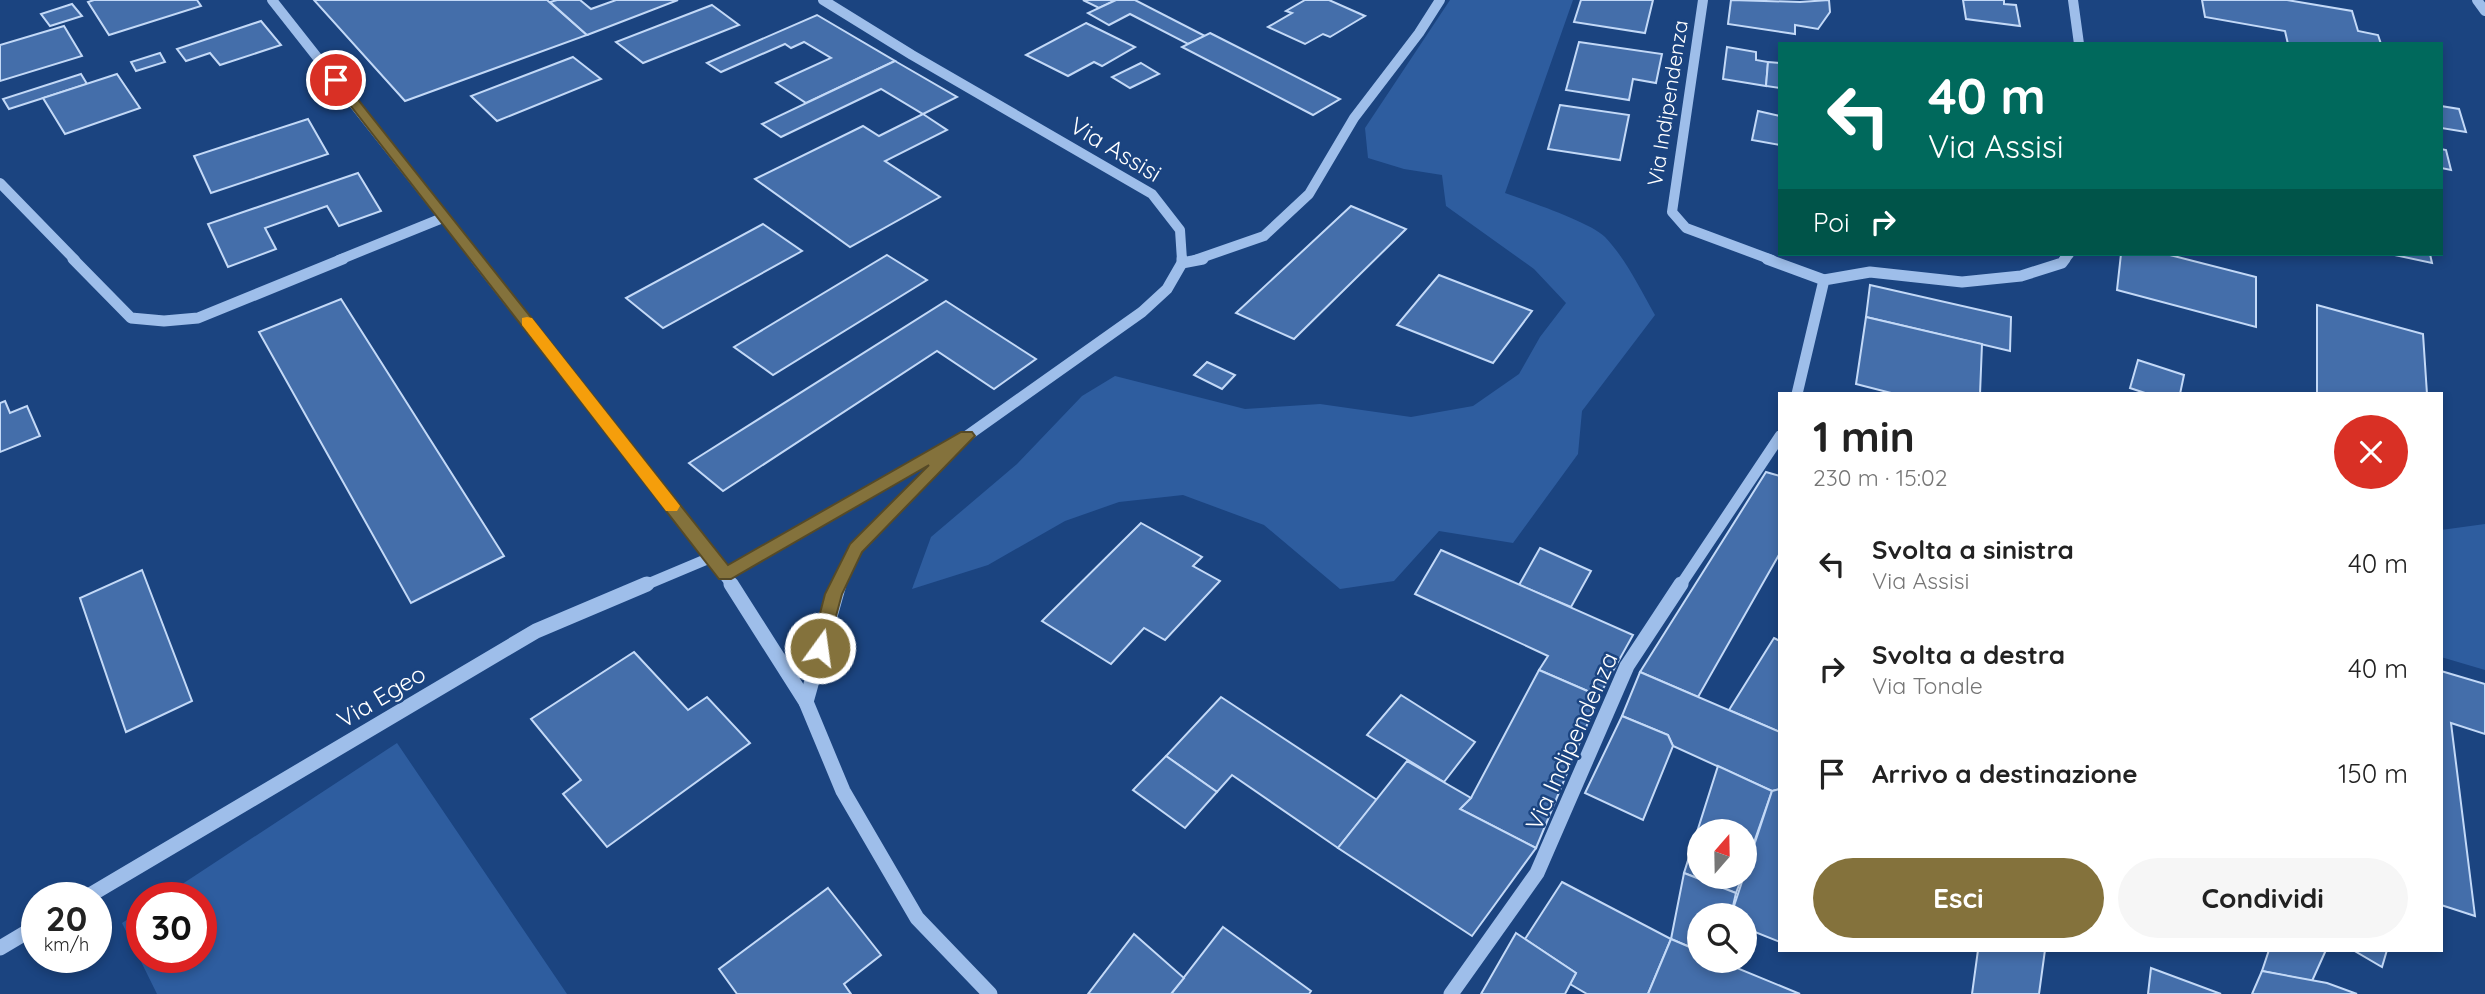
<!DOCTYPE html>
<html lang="it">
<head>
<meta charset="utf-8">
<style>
  :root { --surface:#fff; --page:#f6f6f6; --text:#222; --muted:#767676; --accent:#84723c }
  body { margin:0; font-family:Quicksand,sans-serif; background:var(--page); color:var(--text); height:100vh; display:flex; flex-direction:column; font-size:26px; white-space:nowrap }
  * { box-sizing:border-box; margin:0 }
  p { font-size:23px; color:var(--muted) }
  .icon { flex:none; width:38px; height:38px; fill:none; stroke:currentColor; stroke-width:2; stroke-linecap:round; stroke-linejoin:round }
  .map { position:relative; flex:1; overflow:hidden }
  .panel { position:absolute; left:1778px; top:392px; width:665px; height:560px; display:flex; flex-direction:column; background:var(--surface); border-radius:0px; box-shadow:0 4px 10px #0003 }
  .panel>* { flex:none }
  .top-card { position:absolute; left:1778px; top:42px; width:665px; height:214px; border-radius:0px; box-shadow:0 4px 10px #0003; background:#00695c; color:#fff; overflow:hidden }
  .needle { width:46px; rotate:20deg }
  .tools { position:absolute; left:1687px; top:819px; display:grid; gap:14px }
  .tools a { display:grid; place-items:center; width:70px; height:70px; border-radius:50%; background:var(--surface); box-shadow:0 4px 10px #0003; font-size:35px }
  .speed { position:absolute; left:21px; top:882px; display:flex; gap:14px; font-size:35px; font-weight:700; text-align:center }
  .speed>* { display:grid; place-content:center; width:91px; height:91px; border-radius:50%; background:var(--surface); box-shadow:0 4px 10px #0003; line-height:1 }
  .speed small { font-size:18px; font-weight:400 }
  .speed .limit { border:10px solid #d22; background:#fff; color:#111 }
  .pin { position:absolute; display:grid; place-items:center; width:60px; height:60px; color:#fff; margin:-30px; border:4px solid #fff; border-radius:50%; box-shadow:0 2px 7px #0007 }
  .me { position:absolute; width:77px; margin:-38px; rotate:14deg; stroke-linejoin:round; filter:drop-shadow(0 0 5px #0008) }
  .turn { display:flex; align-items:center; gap:24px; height:147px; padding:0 35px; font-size:32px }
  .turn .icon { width:91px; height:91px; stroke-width:2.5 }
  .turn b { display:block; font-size:49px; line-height:60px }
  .then { display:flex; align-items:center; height:66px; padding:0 35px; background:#0003; gap:14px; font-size:26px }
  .round { display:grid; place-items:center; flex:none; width:74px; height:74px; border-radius:37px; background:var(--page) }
  .overview { display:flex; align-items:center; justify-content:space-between; height:119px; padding:0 35px }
  h1 { font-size:42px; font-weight:700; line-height:52px }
  .cta { display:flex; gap:14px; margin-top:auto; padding:14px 35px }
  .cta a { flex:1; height:80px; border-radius:42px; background:var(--accent); color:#fff; font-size:28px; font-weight:700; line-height:80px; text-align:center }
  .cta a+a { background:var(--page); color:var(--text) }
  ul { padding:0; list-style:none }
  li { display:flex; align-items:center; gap:21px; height:105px; padding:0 35px }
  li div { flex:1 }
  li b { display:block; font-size:26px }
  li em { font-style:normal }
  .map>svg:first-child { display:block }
  .green { fill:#2e5d9f }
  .building { fill:#446eaa; stroke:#c3d9f7; stroke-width:2 }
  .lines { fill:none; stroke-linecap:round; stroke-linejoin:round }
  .minor-far2 { stroke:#9ebeea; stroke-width:10 }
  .minor-far1 { stroke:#9ebeea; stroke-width:11 }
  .minor { stroke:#9ebeea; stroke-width:15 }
  .route { fill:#84723c; stroke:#564a27; stroke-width:2 }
  .slow { fill:#f59e0b }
  .labels { text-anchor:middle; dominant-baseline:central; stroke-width:5; stroke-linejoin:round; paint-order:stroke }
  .far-street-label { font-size:21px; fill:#fff; stroke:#1b4480 }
  .street-label { font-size:24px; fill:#fff; stroke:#1b4480 }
</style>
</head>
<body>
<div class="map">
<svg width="2485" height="994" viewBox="0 0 2485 994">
  <rect width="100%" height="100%" fill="#1b4480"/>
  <!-- green -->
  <g class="green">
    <path d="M1450 0H1573L1505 193C1527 201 1590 222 1605 237 1626 259 1640 289 1655 315L1582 411 1578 454 1513 543 1439 531 1394 581 1340 589 1264 525 1183 495 1119 502 1065 521 988 565 912 589 931 537 1017 464 1082 396 1115 376 1245 409 1320 404 1411 417 1473 406 1519 374 1540 337 1566 303 1534 269 1446 206 1442 175 1404 169 1368 158 1365 128Z"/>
    <polygon points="2485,524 2485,670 2441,657 2441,530"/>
    <polygon points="397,743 567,994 157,994 122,923 142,910 142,957 201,957 201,898 161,898"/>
  </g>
  <!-- building -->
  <g class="building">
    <polygon points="94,0 197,0 201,6 109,35 88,2"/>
    <polygon points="314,0 547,0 587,35 405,101"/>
    <polygon points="557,0 580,0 591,9 616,0 678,0 587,35 550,2"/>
    <polygon points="1083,0 1116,0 1099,8"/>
    <polygon points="1116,0 1135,0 1205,36 1188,44 1130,14 1109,25 1088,13"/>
    <polygon points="1305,0 1329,0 1365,16 1330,37 1323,34 1305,44 1268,27 1292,13 1286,11"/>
    <polygon points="1581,0 1653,0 1645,33 1574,22"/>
    <polygon points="1731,0 1800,2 1829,0 1830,12 1818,29 1795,25 1795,34 1728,24"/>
    <polygon points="1963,0 2004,0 2004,4 2016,5 2020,26 1966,19"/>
    <polygon points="2202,0 2287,0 2352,11 2358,31 2378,35 2381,44 2288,44 2285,31 2205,17"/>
    <polygon points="72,4 82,16 50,26 41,14"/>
    <polygon points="712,5 739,25 643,63 616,42"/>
    <polygon points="817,15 895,61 806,103 776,83 831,58 804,42 791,48 785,44 721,72 707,63"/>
    <polygon points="261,21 281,45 220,65 210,53 186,61 177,49"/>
    <polygon points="1086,23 1135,47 1102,66 1094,62 1068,76 1026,55"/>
    <polygon points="64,26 82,56 0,81 0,45"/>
    <polygon points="1210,33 1340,99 1313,115 1182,47"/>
    <polygon points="1579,42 1662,54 1656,83 1633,79 1629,100 1566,90"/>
    <polygon points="1727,47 1756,52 1756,60 1768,62 1766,86 1723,79"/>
    <polygon points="160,53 165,62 136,71 131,62"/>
    <polygon points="573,57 601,79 497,121 471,96"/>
    <polygon points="895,61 957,97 923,114 881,89 781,137 762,124"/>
    <polygon points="1768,62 1780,63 1780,88 1766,86"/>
    <polygon points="1141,63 1159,74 1130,88 1112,77"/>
    <polygon points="81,74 87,84 9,109 3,99"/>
    <polygon points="117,74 140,108 65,134 43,98"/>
    <polygon points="1560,105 1629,115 1620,160 1548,149"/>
    <polygon points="2441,106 2459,109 2466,132 2441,128"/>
    <polygon points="1758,111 1780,116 1780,145 1752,140"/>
    <polygon points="923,114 947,130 885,161 940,197 850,247 755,179 863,126 879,136"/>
    <polygon points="308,119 328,154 211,193 194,156"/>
    <polygon points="2441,149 2446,150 2451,170 2441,168"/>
    <polygon points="358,173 381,211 339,226 327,206 265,228 276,249 228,267 208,224"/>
    <polygon points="1351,206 1406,229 1294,339 1236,313"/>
    <polygon points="763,224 802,251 663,328 626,298"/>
    <polygon points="2121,254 2166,254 2256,277 2256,327 2117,290"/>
    <polygon points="2390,254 2430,254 2432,263"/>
    <polygon points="887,255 927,280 773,375 734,347"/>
    <polygon points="1439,275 1532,311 1493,363 1397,325"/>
    <polygon points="1870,285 2011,317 2010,351 1866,317"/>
    <polygon points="341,299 504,556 411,603 259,332"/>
    <polygon points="946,301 1036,359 994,389 937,351 723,491 689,463"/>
    <polygon points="2317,305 2423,334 2427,394 2317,394"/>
    <polygon points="1866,317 1982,344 1980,394 1895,394 1856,384"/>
    <polygon points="2138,360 2184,375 2180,394 2148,394 2130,388"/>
    <polygon points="1207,362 1235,375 1222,389 1194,375"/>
    <polygon points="5,401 10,413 27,406 40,436 0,452 0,403"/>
    <polygon points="1766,472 1780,476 1780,553 1698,697 1640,672"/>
    <polygon points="1141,523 1202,557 1193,566 1220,581 1165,640 1144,628 1111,664 1042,621"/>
    <polygon points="1540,548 1591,571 1571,607 1519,585"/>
    <polygon points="1441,550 1633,635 1599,696 1539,670 1548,656 1415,594"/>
    <polygon points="142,570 192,701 126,732 80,598"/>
    <polygon points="1774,638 1780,641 1780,732 1729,710"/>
    <polygon points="634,652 688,710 707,697 750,743 607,847 563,794 581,780 531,719"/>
    <polygon points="1539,670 1599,696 1536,848 1460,809 1471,798"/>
    <polygon points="2441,671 2485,684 2485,734 2451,723 2475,916 2441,905"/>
    <polygon points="1640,672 1780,732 1780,789 1772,791 1673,746 1668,735 1622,716"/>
    <polygon points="1401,695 1475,742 1444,782 1367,735"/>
    <polygon points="1221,697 1377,800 1338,848 1232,775 1217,792 1166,756"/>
    <polygon points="1622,716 1668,735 1673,746 1643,820 1585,793"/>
    <polygon points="1166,756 1217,792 1185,828 1133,790"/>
    <polygon points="1407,761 1471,798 1460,809 1536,848 1472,936 1338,848"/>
    <polygon points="1718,766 1772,791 1745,868 1745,831 1699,831 1699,877 1742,877 1736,893 1684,873"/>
    <polygon points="1780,789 1780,942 1745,928 1745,915 1731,915 1772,791"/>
    <polygon points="1684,873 1736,893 1731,915 1699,915 1699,951 1671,939"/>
    <polygon points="1562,882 1671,939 1648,994 1587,994 1570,984 1576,973 1525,939"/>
    <polygon points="828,888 881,955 844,984 851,994 737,994 719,969"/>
    <polygon points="1223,927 1311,991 1309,994 1171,994"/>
    <polygon points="1516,933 1576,973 1565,994 1481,994"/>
    <polygon points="1134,934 1184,978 1171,994 1088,994"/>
    <polygon points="1671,939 1699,951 1699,961 1720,961 1800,994 1648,994"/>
    <polygon points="1978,950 2045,950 2039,994 1972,994"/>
    <polygon points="2269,950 2326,950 2312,981 2262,971"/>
    <polygon points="2353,950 2387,950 2382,967"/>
    <polygon points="2151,968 2221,994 2148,994"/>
    <polygon points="2262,971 2327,983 2357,994 2252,994"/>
  </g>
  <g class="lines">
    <!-- minor-far2 -->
    <g class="minor-far2">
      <polyline points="272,0 477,260"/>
      <polyline points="823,0 912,55 1152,194 1180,230 1182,260"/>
      <polyline points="1703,0 1672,212 1686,228 1772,260"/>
      <polyline points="2073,0 2079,44"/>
      <polyline points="2477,0 2485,11"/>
      <polyline points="0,183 75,260"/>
      <polyline points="339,260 445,217"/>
      <polyline points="1195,260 1264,236 1309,194 1354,118 1419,33 1440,0"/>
      <polyline points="2064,260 2069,254"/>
    </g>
    <!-- minor-far1 -->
    <g class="minor-far1">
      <polyline points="73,259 131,318 164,321 198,318 343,259"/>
      <polyline points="476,259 733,586"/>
      <polyline points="1767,259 1824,280"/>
      <polyline points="1182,263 1203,259"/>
      <polyline points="1797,394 1824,280 1870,272 1962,282 2021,276 2062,263 2065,259"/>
      <polyline points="725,574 967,436 1142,312 1167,289 1182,263 1182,259"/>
      <polyline points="643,586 712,557"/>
      <polyline points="838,586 856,548 954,448"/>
      <polyline points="1680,586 1780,436"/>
    </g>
    <!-- minor -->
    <g class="minor">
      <polyline points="731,584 806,702 843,791 917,918 990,994"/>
      <polyline points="806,702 839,584"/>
      <polyline points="85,898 536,631 647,584"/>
      <polyline points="0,948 37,926"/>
      <polyline points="1451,994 1537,873 1627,666 1681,584"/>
    </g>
  </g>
  <!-- route -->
  <polygon class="route" points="336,76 340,77 728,565 961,432 972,432 975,436 972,439 862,552 842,594 826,653 814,653 811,648 825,594 850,544 929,465 731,579 719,579 332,82 330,80"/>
  <!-- slow -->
  <polygon class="slow" points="527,317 532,318 677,502 680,506 677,511 666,511 522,325 522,318"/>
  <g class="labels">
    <!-- far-street labels -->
    <g class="far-street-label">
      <text transform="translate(1667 103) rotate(-81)">Via Indipendenza</text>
    </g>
    <!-- street labels -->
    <g class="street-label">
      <text transform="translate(1116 149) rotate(31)">Via Assisi</text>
      <text transform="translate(381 696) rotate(-31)">Via Egeo</text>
      <text transform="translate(1571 741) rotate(-66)">Via Indipendenza</text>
    </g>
  </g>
</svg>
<div class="tools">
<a><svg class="needle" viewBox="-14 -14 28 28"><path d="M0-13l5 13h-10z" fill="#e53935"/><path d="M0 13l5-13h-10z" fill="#767676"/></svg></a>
<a><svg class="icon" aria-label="search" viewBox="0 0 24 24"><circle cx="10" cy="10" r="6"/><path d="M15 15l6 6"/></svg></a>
</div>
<div class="speed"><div>20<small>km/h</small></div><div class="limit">30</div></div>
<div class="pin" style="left:336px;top:80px;background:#d93025"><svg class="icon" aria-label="arrive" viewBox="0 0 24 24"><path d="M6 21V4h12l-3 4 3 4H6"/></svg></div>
<svg class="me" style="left:820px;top:648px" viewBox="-20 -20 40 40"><circle r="17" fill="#84723c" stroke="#fff" stroke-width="3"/><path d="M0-11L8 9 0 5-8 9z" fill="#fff"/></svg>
<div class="top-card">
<div class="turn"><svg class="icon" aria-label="left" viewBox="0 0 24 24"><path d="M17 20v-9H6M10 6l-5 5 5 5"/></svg><div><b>40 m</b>Via Assisi</div></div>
<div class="then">Poi<svg class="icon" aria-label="right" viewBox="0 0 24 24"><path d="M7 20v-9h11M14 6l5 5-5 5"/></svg></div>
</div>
<section class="panel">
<div class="overview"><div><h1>1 min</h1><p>230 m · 15:02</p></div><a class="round" style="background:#d93025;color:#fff"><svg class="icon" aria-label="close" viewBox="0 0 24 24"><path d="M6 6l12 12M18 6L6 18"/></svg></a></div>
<ul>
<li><svg class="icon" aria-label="left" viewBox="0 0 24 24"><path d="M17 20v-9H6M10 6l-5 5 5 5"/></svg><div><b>Svolta a sinistra</b><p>Via Assisi</p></div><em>40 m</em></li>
<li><svg class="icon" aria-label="right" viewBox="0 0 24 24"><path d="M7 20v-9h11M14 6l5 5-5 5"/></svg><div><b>Svolta a destra</b><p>Via Tonale</p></div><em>40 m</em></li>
<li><svg class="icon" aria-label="arrive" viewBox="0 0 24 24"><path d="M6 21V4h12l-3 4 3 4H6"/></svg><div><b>Arrivo a destinazione</b></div><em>150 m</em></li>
</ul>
<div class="cta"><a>Esci</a><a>Condividi</a></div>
</section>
</div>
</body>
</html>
